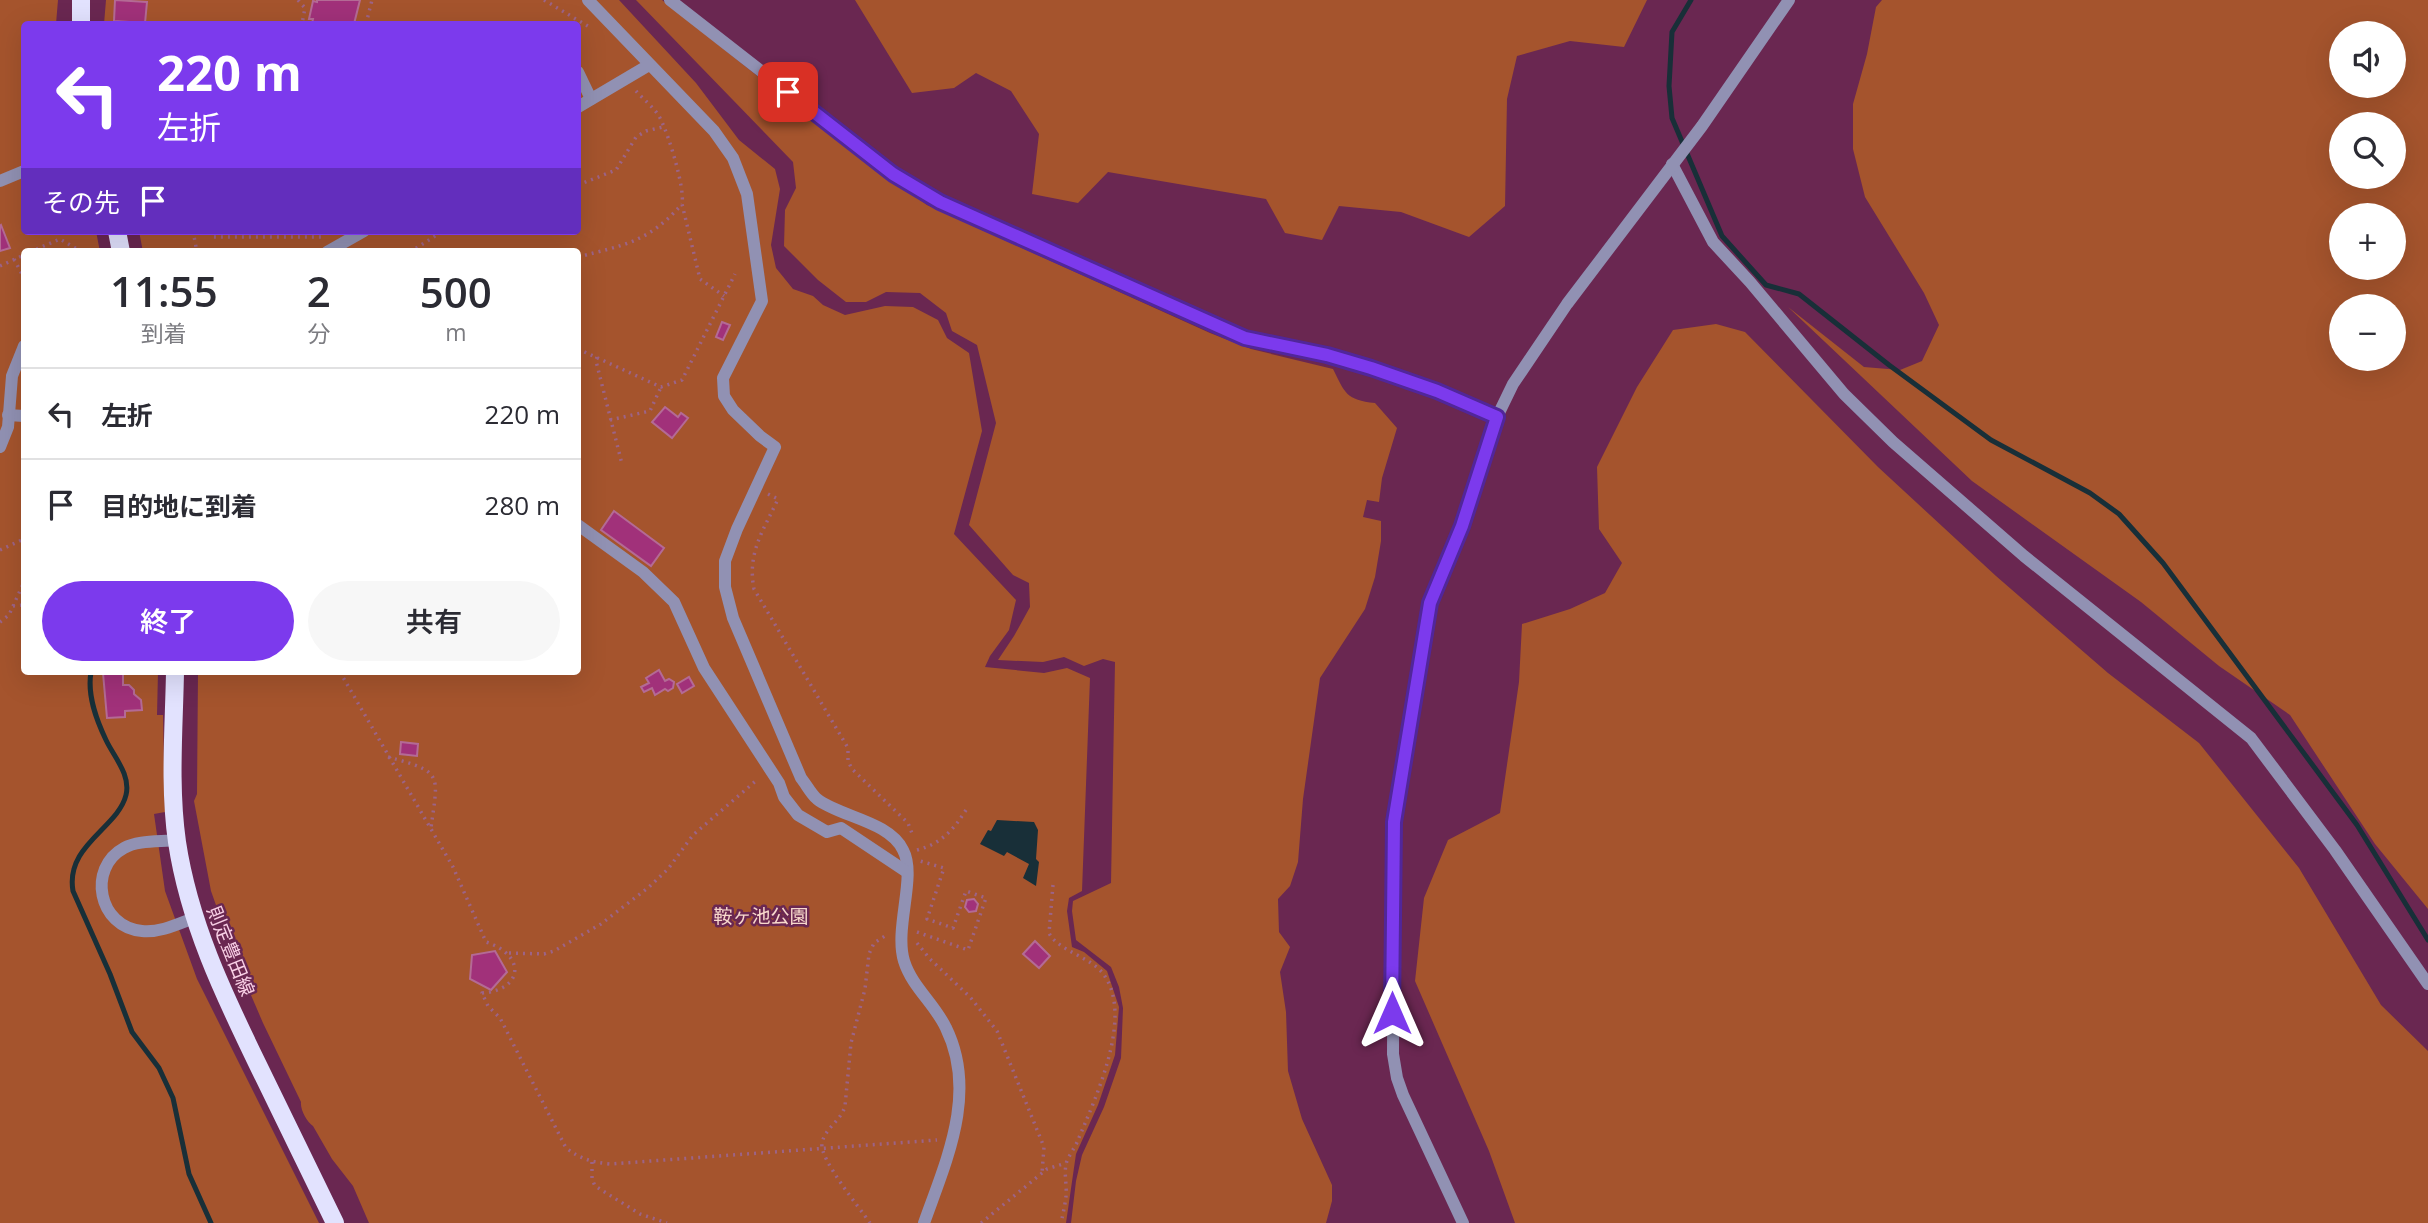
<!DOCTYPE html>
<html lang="ja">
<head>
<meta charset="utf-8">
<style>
  :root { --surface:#fff; --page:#f7f7f7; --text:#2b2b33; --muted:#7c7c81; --line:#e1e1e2; --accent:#7c3aed }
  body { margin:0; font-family:"Open Sans","Noto Sans JP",sans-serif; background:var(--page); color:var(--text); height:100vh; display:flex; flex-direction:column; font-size:26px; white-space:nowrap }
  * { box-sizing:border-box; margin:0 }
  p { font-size:23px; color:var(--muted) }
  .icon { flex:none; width:38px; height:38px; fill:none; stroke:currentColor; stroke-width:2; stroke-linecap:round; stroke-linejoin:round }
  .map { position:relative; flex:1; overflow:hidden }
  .side { position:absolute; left:21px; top:248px; width:560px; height:427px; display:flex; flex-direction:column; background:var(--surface); border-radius:7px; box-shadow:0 7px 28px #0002 }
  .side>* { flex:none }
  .hud { position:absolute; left:21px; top:21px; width:560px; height:214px; border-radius:7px; box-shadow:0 7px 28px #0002; background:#7c3aed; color:#fff; overflow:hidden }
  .buttons { position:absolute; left:2329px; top:21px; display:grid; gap:14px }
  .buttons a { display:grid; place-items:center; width:77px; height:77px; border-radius:50%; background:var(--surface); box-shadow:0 7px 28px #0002; font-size:35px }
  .pin { position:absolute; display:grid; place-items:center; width:60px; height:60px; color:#fff; margin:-30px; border-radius:14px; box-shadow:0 4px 10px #0006 }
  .me { position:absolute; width:77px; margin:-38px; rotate:0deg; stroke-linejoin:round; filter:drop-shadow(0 0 5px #0008) }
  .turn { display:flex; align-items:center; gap:24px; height:147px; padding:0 21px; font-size:32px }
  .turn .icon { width:91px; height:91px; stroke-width:2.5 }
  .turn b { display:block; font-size:49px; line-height:60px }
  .then { display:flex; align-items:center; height:66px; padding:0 21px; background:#0003; gap:14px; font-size:26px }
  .eta { display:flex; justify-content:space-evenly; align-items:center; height:119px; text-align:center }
  .eta b { font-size:42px; font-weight:600; line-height:49px }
  .button { display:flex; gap:14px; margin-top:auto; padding:14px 21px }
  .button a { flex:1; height:80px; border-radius:42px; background:var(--accent); color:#fff; font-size:28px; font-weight:600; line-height:80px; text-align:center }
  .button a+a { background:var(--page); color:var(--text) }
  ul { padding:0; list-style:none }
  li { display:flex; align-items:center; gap:21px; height:91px; padding:0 21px; border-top:2px solid var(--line) }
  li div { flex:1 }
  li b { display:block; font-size:26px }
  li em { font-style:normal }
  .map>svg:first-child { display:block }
  .green { fill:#a5542d; fill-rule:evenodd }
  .water { fill:#182f38 }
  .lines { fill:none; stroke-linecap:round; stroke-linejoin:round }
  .stream { stroke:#182f38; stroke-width:5 }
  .building { fill:#a1317a; stroke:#b46a95; stroke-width:2 }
  .path { stroke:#9d6386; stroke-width:3.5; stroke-dasharray:2 5; stroke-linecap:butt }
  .minor { stroke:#9191b3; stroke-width:12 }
  .major { stroke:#e2e2fe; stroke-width:18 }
  .route-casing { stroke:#51269a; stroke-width:18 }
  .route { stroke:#7c3aed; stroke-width:12 }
  .labels { text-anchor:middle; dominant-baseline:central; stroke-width:5; stroke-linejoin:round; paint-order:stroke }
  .park-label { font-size:19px; fill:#f8d9cc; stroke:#6a2751 }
  .street-label { font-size:19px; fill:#f9d0e6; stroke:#6a2751 }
</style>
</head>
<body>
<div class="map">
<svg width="2428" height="1223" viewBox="0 0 2428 1223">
  <rect width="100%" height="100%" fill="#6a2751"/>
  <!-- green -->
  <g class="green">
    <polygon points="0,0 58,0 56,24 24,24 24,231 96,231 100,252 24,252 24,672 158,672 157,715 163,715 165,812 154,814 165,891 197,979 319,1223 0,1223"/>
    <path d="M106 0H619L696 83 739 140 775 169 780 189 771 245 776 268 793 289 813 296 823 305 845 315 885 306 913 307 938 320 947 338 969 353 982 431 954 534 1016 600 1009 630 990 656 985 667 1044 673 1067 668 1090 678 1082 891 1069 898 1067 911 1072 947 1084 952 1107 971 1119 1007 1115 1055 1098 1105 1076 1154 1066 1223H369L353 1186 332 1159 313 1126C307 1122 300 1110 301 1102L263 1023 233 953 211 891 194 801 197 794 198 672H578V252H143L139 231H578V24H104Z"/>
    <path d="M636 0H662L844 145 927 205 1210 333 1251 349 1333 369C1345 393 1346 400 1375 403L1397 428 1382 478 1379 502 1367 500 1363 517 1381 521V541L1375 577 1365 609 1320 678 1303 799 1298 862 1290 886 1278 899 1279 932 1290 947 1280 972 1286 1012 1288 1071 1302 1119 1332 1185V1201L1326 1223H1071L1076 1181 1082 1155 1104 1107 1121 1058 1123 1008 1119 987 1111 967 1076 940 1072 911 1073 901 1111 883 1115 662 1103 659 1084 666 1064 657 1043 662 998 660 1014 636 1030 607 1029 583 1013 575 969 525 996 423 977 345 952 331 946 313 920 293 886 292 866 302H846L818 280 784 246 785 210 796 188 793 162Z"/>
    <polygon points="855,0 1647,0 1624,47 1570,41 1517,56 1507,99 1505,206 1469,237 1401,212 1339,206 1322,240 1285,233 1266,199 1108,172 1078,203 1032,194 1039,134 1011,91 976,73 954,88 912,93"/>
    <path d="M1882 0H2428V909L2375 844 2290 715 2219 666 2141 602 1972 481 1788 307 1864 367 1900 370 1922 361 1939 325 1924 293 1865 197 1853 149V104L1867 54 1876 7ZM2342 33H2394V86H2342ZM2342 124H2394V177H2342ZM2342 215H2394V268H2342ZM2342 306H2394V359H2342Z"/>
    <polygon points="1716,324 1745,332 1878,467 1996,576 2108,673 2199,743 2299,868 2381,1005 2428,1051 2428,1223 1515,1223 1489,1151 1415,981 1424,898 1448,840 1500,813 1519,682 1522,624 1570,609 1605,593 1622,563 1599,529 1597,467 1637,387 1673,330"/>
  </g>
  <!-- water -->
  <polygon class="water" points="997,820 1034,822 1038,830 1036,859 1039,862 1036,886 1023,878 1029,864 1007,852 1004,856 980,844 988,830 991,831"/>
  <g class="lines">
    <!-- stream -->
    <g class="stream">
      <polyline points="1691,0 1672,32 1669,86 1672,118 1722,236 1766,285 1799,294 1889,365 1991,440 2090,493 2119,514 2163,563 2357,825 2428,940"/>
      <path d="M91 672C87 695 96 719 106 740 114 757 131 775 126 795 118 828 65 845 73 891L110 974 132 1032 159 1068 173 1098 189 1174 211 1223"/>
    </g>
  </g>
  <!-- building -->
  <g class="building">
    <polygon points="115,0 147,2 145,23 114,21"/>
    <polygon points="317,0 360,0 354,24 312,24 313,19 309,19 313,1 317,2"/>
    <polygon points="1,225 10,248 0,251 0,226"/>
    <polygon points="722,322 730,325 723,340 716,337"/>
    <polygon points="665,407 678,417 681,413 688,418 672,438 652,422"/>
    <polygon points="614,511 664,548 651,566 601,530"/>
    <polygon points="659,670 665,681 669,679 674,682 673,688 668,691 665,689 655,695 652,688 644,692 641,687 649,683 646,678"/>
    <polygon points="123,672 123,685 129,685 134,690 134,694 141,700 142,710 125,711 125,717 107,718 103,673"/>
    <polygon points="689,677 694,686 682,693 677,684"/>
    <polygon points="401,742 418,744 417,756 400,754"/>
    <polygon points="974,899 978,904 976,911 969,912 965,907 967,900"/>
    <polygon points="1035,941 1050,956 1039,968 1023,954"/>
    <polygon points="495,951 507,972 491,990 470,979 472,955"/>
  </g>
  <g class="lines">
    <!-- path -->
    <g class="path">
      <polyline points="298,0 305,8 302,24"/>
      <polyline points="544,0 591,28"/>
      <polyline points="366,24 372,0"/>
      <path d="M636 91C644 100 656 109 661 120 669 136 685 188 682 204L700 279 724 296"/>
      <polyline points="578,185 616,170 636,137 646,131 663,127"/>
      <polyline points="193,231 197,252"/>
      <polyline points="212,231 213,237 322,237"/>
      <polyline points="30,252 60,239 82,252"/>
      <polyline points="410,252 443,231"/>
      <path d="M578 257C624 245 649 242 682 204"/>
      <polyline points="14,259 24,278"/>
      <polyline points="0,266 24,255"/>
      <polyline points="578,349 661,387 682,380 735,274"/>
      <polyline points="597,357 596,361 622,464"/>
      <polyline points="610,420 650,411 661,387"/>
      <path d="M768 494 778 499C763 531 747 553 754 589L848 748V761L852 769 908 823 913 836"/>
      <polyline points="0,550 24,539"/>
      <polyline points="13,606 24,605"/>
      <polyline points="0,622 9,615 24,582"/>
      <path d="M340 672 453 867 486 942C526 955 524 990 482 993L488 1006 500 1018 566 1148C581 1159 591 1162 610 1164L937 1140"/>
      <path d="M388 757C444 772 438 774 431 828"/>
      <path d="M917 850C940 844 953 831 966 810"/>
      <path d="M1053 885 1049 933C1058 951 1092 957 1104 975 1134 1017 1095 1099 1078 1140 1075 1148 1068 1156 1066 1164 1064 1174 1067 1186 1066 1196 1065 1205 1063 1214 1061 1223"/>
      <polyline points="917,932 968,950 986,898 966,891 953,928 927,919 944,868 920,861"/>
      <polyline points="917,943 929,958 970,997 997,1031 1044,1147 1042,1173"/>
      <polyline points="509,953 544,954 554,951 601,924 649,887 668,869 693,835 758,779"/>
      <polyline points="592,1162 592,1179 595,1186 640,1214 667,1223"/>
      <path d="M870 1223C860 1208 819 1159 822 1143 825 1128 841 1121 845 1106L851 1043 865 989 869 954 874 943 888 934"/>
      <polyline points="981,1223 1047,1169 1066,1163"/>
    </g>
    <!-- minor -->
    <g class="minor">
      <path d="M588 0 714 131 733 158 747 194 762 301 723 378 724 396 733 410 760 436 775 447 737 529 725 561V587L733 618 801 778C806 784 811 794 817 799 840 817 889 821 903 850 917 876 894 928 904 961 912 987 935 1004 946 1028 978 1093 946 1161 924 1223"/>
      <polyline points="670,0 893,174 940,202 1246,338 1327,355 1371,368 1438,391 1497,417"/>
      <polyline points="578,72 591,99"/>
      <polyline points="578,107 649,65"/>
      <polyline points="1672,164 1713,242 1750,282 1844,394 1893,442 2024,556 2251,738 2335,850 2428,984"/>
      <polyline points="0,181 24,171"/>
      <polyline points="327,252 364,231"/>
      <polyline points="8,415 24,416"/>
      <polyline points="0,447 8,427 12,376 24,346"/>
      <polyline points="578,525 643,572 674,602 704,668 779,783 784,797 798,815 827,832 841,828 907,872"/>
      <path d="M177 840C160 842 138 840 124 848 87 868 98 927 142 931 159 933 178 924 194 918"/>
      <polyline points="1463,1223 1403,1095 1397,1078 1393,1054 1394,822 1430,603 1462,526 1497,417 1513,384 1567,304 1702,126 1789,0"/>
    </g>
    <!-- major -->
    <g class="major">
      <polyline points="81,0 81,24"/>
      <polyline points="117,231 121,252"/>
      <path d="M175 672C174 728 169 786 177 842 189 922 223 993 258 1065 284 1118 309 1170 335 1223"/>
    </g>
  </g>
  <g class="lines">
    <defs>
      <polyline id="route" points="788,92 893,174 940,202 1245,338 1327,355 1371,368 1437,391 1497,417 1462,526 1430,603 1394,822 1392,1013"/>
    </defs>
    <!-- route casing -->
    <use href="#route" class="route-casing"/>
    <!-- route -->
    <use href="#route" class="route"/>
  </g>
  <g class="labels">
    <!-- park labels -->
    <g class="park-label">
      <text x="761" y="916">鞍ヶ池公園</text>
    </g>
    <!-- street labels -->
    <g class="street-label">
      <text transform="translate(231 951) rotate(68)">則定豊田線</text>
    </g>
  </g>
</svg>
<div class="buttons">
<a><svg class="icon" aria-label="sound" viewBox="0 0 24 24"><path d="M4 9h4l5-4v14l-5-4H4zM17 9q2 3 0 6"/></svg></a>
<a><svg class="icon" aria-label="search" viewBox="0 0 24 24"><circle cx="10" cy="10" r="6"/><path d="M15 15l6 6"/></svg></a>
<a>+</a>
<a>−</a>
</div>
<div class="pin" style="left:788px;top:92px;background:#d93025"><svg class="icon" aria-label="arrive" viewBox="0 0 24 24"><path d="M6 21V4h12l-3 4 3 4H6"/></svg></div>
<svg class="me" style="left:1392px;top:1013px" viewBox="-20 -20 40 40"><path d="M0-17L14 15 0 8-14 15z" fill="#7c3aed" stroke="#fff" stroke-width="4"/></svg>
<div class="hud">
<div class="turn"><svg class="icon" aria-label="left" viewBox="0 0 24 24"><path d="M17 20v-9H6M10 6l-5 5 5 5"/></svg><div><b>220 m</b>左折</div></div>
<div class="then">その先<svg class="icon" aria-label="arrive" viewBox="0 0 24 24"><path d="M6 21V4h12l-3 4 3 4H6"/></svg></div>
</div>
<section class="side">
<div class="eta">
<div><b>11:55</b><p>到着</p></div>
<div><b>2</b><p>分</p></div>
<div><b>500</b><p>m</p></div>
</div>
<ul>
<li><svg class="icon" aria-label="left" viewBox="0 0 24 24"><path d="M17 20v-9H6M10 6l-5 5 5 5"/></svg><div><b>左折</b></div><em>220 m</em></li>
<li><svg class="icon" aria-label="arrive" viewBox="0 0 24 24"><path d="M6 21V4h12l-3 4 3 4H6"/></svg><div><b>目的地に到着</b></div><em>280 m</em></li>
</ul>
<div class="button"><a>終了</a><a>共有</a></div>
</section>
</div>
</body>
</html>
